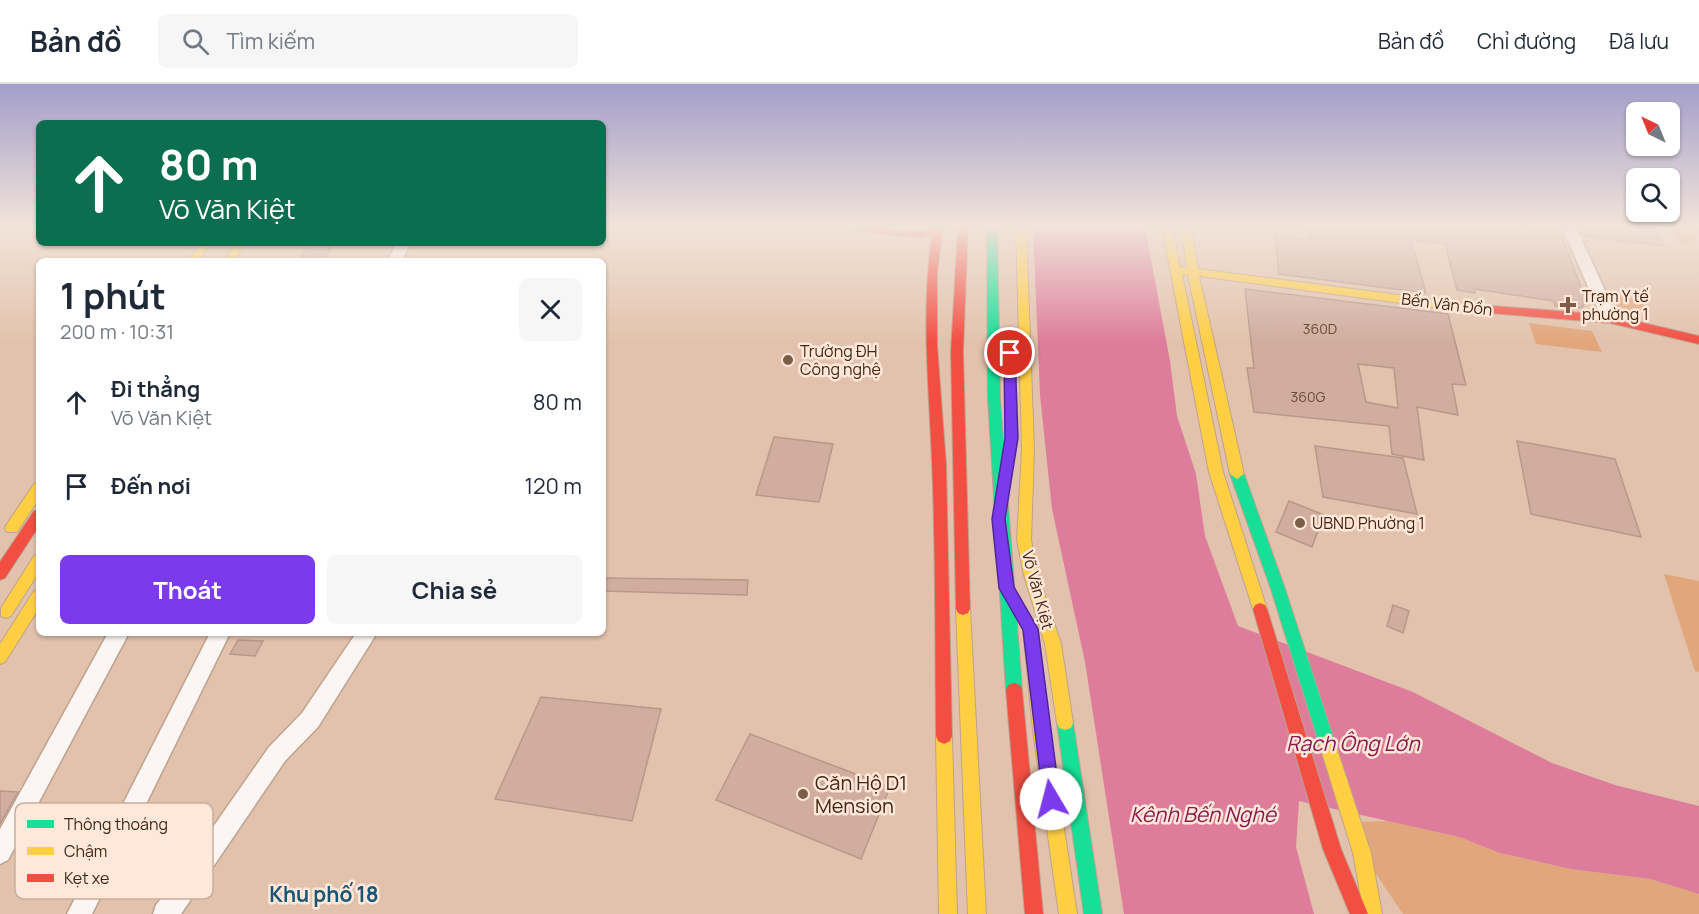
<!DOCTYPE html>
<html lang="vi">
<head>
<meta charset="utf-8">
<style>
  :root { --surface:#fff; --page:#f6f6f7; --text:#1f2937; --muted:#747a83; --line:#e0e1e3; --accent:#7c3aed }
  body { margin:0; font-family:Manrope,sans-serif; background:var(--page); color:var(--text); height:100vh; display:flex; flex-direction:column; font-size:22px; white-space:nowrap }
  * { box-sizing:border-box; margin:0 }
  p { font-size:20px; color:var(--muted) }
  .icon { flex:none; width:33px; height:33px; fill:none; stroke:currentColor; stroke-width:2; stroke-linecap:round; stroke-linejoin:round }
  .map { position:relative; flex:1; overflow:hidden }
  .drawer { position:absolute; left:36px; top:174px; width:570px; height:378px; display:flex; flex-direction:column; background:var(--surface); border-radius:9px; box-shadow:0 2px 4px #0004 }
  .drawer>* { flex:none }
  .banner { position:absolute; left:36px; top:36px; width:570px; height:126px; border-radius:9px; box-shadow:0 2px 4px #0004; background:#0b6e4f; color:#fff; overflow:hidden }
  .needle { width:39px; rotate:317deg }
  .buttons { position:absolute; left:1626px; top:18px; display:grid; gap:12px }
  .buttons a { display:grid; place-items:center; width:54px; height:54px; border-radius:9px; background:var(--surface); box-shadow:0 2px 4px #0004; font-size:30px }
  .pin { position:absolute; display:grid; place-items:center; width:51px; height:51px; color:#fff; margin:-26px; border:3px solid #fff; border-radius:50%; box-shadow:0 2px 6px #0007 }
  .me { position:absolute; width:66px; margin:-33px; rotate:352deg; stroke-linejoin:round; filter:drop-shadow(0 0 4px #0008) }
  .turn { display:flex; align-items:center; gap:21px; height:126px; padding:0 24px; font-size:27px }
  .turn .icon { width:78px; height:78px; stroke-width:2.5 }
  .turn b { display:block; font-size:42px; line-height:51px }
  .round { display:grid; place-items:center; flex:none; width:63px; height:63px; border-radius:9px; background:var(--page) }
  .headline { display:flex; align-items:center; justify-content:space-between; height:102px; padding:0 24px }
  h1 { font-size:36px; font-weight:700; line-height:45px }
  .cta { display:flex; gap:12px; margin-top:auto; padding:12px 24px }
  .cta a { flex:1; height:69px; border-radius:9px; background:var(--accent); color:#fff; font-size:24px; font-weight:700; line-height:69px; text-align:center }
  .cta a+a { background:var(--page); color:var(--text) }
  ul { padding:0; list-style:none }
  li { display:flex; align-items:center; gap:18px; height:84px; padding:0 24px }
  li div { flex:1 }
  li b { display:block; font-size:22px }
  li em { font-style:normal }
  header { display:flex; align-items:center; gap:36px; box-sizing:border-box; height:84px; padding:0 30px; background:var(--surface); border-bottom:2px solid var(--line) }
  header strong { font-size:28px }
  nav { display:flex; gap:33px; margin-inline-start:auto; font-size:21px }
  .search { width:420px; height:54px; background:var(--page); display:flex; align-items:center; gap:15px; box-sizing:border-box; padding:0 21px; border-radius:9px; color:var(--muted); font-size:22px }
  .map>svg:first-child { display:block }
  .green { fill:#e1a67c }
  .water { fill:#dd7d9b }
  .building { fill:#d0ad9f; stroke:#b7998b; stroke-width:1.5; fill-rule:evenodd }
  .lines { fill:none; stroke-linecap:round; stroke-linejoin:round }
  .street-casing { stroke:#bea28e; stroke-width:3 }
  .fast-casing { stroke:#bea28e; stroke-width:2 }
  .slow-casing { stroke:#bea28e; stroke-width:2 }
  .jam-casing { stroke:#bea28e; stroke-width:2 }
  .street { fill:#fbf6f3; fill-rule:evenodd }
  .fast { fill:#16e098; fill-rule:evenodd }
  .slow { fill:#ffcf43; fill-rule:evenodd }
  .jam { fill:#f24e42; fill-rule:evenodd }
  .route { fill:#7c3aed; stroke:#51269a; stroke-width:1.5 }
  .poi-dot { fill:#7b5d48; stroke:#ffe8d9; stroke-width:2 }
  .labels { text-anchor:middle; dominant-baseline:central; stroke-width:5; stroke-linejoin:round; paint-order:stroke }
  .number-label { font-size:14px; fill:#684b38 }
  .poi-label { font-size:16px; fill:#432712; stroke:#ffe8d9; text-anchor:start }
  .street-label { font-size:16px; fill:#432712; stroke:#ffe8d9 }
  .near-poi-label { font-size:20px; fill:#432712; stroke:#ffe8d9; text-anchor:start }
  .near-water-label { font-size:21px; font-style:italic; fill:#8a1951; stroke:#ffe8d9 }
  .near-neighbourhood-label { font-size:21px; font-weight:bold; fill:#195676; stroke:#ffe8d9 }
  .key { fill:#ffe8d9; stroke:#c7ae9d; stroke-width:1.5 }
  .key-label { font-size:16px; fill:#432712 }
</style>
</head>
<body>
<header>
<strong>Bản đồ</strong>
<div class="search"><svg class="icon" aria-label="search" viewBox="0 0 24 24"><circle cx="10" cy="10" r="6"/><path d="M15 15l6 6"/></svg>Tìm kiếm</div>
<nav><a>Bản đồ</a><a>Chỉ đường</a><a>Đã lưu</a></nav>
</header>
<div class="map">
<svg width="1699" height="830" viewBox="0 0 1699 830">
  <rect width="100%" height="100%" fill="#e2c2ac"/>
  <!-- green -->
  <g class="green">
    <path d="M1668 143H1699V151L1692 158C1679 161 1674 153 1668 143Z"/>
    <polygon points="1612,211 1643,216 1649,230 1618,225"/>
    <polygon points="1529,239 1592,247 1602,268 1536,260"/>
    <polygon points="1664,490 1699,497 1699,588 1695,587"/>
    <polygon points="1389,737 1459,753 1500,769 1570,785 1650,795 1699,810 1699,830 1403,830 1362,769 1352,738"/>
  </g>
  <!-- water -->
  <polygon class="water" points="1033,143 1145,143 1170,277 1177,332 1196,390 1205,452 1238,542 1413,608 1552,679 1615,701 1699,722 1699,810 1650,795 1570,785 1531,776 1500,769 1459,753 1299,717 1296,763 1314,830 1124,830 1085,578 1052,425 1040,311"/>
  <!-- building -->
  <g class="building">
    <polygon points="1308,143 1558,143 1586,216 1582,224 1555,222 1554,217 1474,205 1475,209 1457,206 1445,160 1411,156 1426,209 1279,190 1275,151 1310,156"/>
    <polygon points="1580,143 1654,143 1664,162 1583,152"/>
    <polygon points="309,159 333,159 324,177 299,177"/>
    <path d="M1245 205 1448 230 1466 301 1452 300 1458 331 1417 323 1424 376 1392 370 1389 342 1254 328 1247 284H1254ZM1358 280 1394 284 1398 324 1366 318Z"/>
    <polygon points="774,353 833,360 819,418 756,411"/>
    <polygon points="1517,357 1615,375 1641,453 1531,430"/>
    <polygon points="1315,362 1403,374 1417,430 1323,413"/>
    <polygon points="1289,417 1324,431 1312,463 1276,448"/>
    <polygon points="603,494 748,496 747,511 603,507"/>
    <polygon points="1393,521 1409,527 1403,549 1387,542"/>
    <polygon points="238,556 263,557 255,572 230,570"/>
    <polygon points="541,613 661,625 632,737 495,715"/>
    <polygon points="750,650 890,703 861,775 716,716"/>
    <polygon points="0,707 18,708 0,740"/>
  </g>
  <g class="lines">
    <defs>
      <g id="street">
        <polygon points="1562,143 1576,143 1618,235 1615,238 1605,238 1602,235"/>
        <polygon points="396,159 410,159 402,177 388,177"/>
        <polygon points="108,549 129,549 8,776 0,780 0,745"/>
        <polygon points="210,549 230,549 92,830 67,830"/>
        <polygon points="356,549 377,549 318,643 285,677 181,830 153,830 156,821 176,796 269,663 302,629"/>
      </g>
      <g id="fast">
        <polygon points="987,143 997,143 1000,315 1022,606 1020,611 1014,613 1008,611 1006,606 988,315"/>
        <polygon points="1237,385 1244,390 1285,505 1335,659 1333,664 1327,667 1321,664 1319,659 1271,505 1230,390"/>
        <polygon points="1065,632 1071,634 1073,639 1102,830 1084,830 1057,639 1059,634"/>
      </g>
      <g id="slow">
        <polygon points="1016,143 1026,143 1034,366 1031,456 1038,491 1061,560 1073,639 1071,644 1065,646 1059,644 1057,639 1045,560 1024,491 1017,456 1022,366"/>
        <polygon points="1162,143 1172,143 1180,183 1187,184 1181,143 1191,143 1198,185 1468,220 1474,224 1468,228 1199,192 1244,390 1237,395 1230,390 1188,191 1182,190 1223,388 1267,525 1265,529 1260,531 1255,529 1253,525 1209,388"/>
        <polygon points="201,159 211,159 198,177 188,177"/>
        <polygon points="236,159 246,159 234,177 224,177"/>
        <polygon points="39,399 39,415 17,448 7,448 5,444 7,440 34,400"/>
        <polygon points="39,470 39,488 11,532 6,534 1,532 1,524 34,472"/>
        <polygon points="39,505 39,524 5,578 0,580 0,560 34,507"/>
        <polygon points="963,519 968,521 970,525 986,830 968,830 956,525 958,521"/>
        <polygon points="1021,522 1026,524 1038,545 1049,646 1077,830 1059,830 1033,646 1023,545 1014,528 1016,524"/>
        <polygon points="944,644 950,647 952,652 957,830 939,830 936,652 938,647"/>
        <polygon points="1327,651 1333,654 1335,659 1371,769 1382,830 1364,830 1353,769 1319,659 1321,654"/>
      </g>
      <g id="jam">
        <path d="M843 143H874L920 148 933 143H943L937 189V261L946 380 952 652 950 657 944 660 938 657 936 652C935 561 936 469 932 378 929 302 921 227 932 151L920 154 848 146Z"/>
        <polygon points="958,143 968,143 963,268 970,525 968,529 963,531 958,529 956,525 951,268"/>
        <polygon points="1468,220 1610,231 1699,252 1699,260 1610,239 1464,227 1464,221"/>
        <polygon points="39,426 39,442 5,494 0,496 0,478 34,427"/>
        <polygon points="1260,519 1265,521 1267,525 1341,765 1368,830 1350,830 1323,765 1253,525 1255,521"/>
        <polygon points="1014,599 1020,601 1022,606 1043,830 1025,830 1006,606 1008,601"/>
      </g>
    </defs>
    <!-- street casing -->
    <use href="#street" class="street-casing"/>
    <!-- fast casing -->
    <use href="#fast" class="fast-casing"/>
    <!-- slow casing -->
    <use href="#slow" class="slow-casing"/>
    <!-- jam casing -->
    <use href="#jam" class="jam-casing"/>
    <!-- street -->
    <use href="#street" class="street"/>
    <!-- fast -->
    <use href="#fast" class="fast"/>
    <!-- slow -->
    <use href="#slow" class="slow"/>
    <!-- jam -->
    <use href="#jam" class="jam"/>
  </g>
  <!-- sky -->
  <linearGradient id="sky" x2="0" y2="1"><stop stop-color="#a39ec9"/><stop offset="0.55" stop-color="#f2e4da"/><stop offset="1" stop-color="#f2e4da" stop-opacity="0"/></linearGradient>
  <rect width="1699" height="259" fill="url(#sky)"/>
  <!-- route -->
  <polygon class="route" points="1010,265 1015,269 1018,354 1005,435 1014,503 1038,545 1060,715 1057,721 1051,723 1045,721 1043,715 1023,546 999,504 992,435 1005,354 1004,269"/>
  <!-- markers -->
  <g class="poi-dot">
    <path d="M1565 212h6v6h6v6h-6v6h-6v-6h-6v-6h6z"/>
    <circle cx="788" cy="276" r="6"/>
    <circle cx="1300" cy="439" r="6"/>
    <circle cx="803" cy="710" r="6"/>
  </g>
  <g class="labels">
    <!-- number labels -->
    <g class="number-label">
      <text x="1320" y="244">360D</text>
      <text x="1308" y="312">360G</text>
    </g>
    <!-- poi labels -->
    <g class="poi-label">
      <text x="1582" y="212">Trạm Y tế<tspan x="1582" dy="18">phường 1</tspan></text>
      <text x="800" y="267">Trường ĐH<tspan x="800" dy="18">Công nghệ</tspan></text>
      <text x="1312" y="439">UBND Phường 1</text>
    </g>
    <!-- street labels -->
    <g class="street-label">
      <text transform="translate(1447 220) rotate(7)">Bến Vân Đồn</text>
      <text transform="translate(1038 506) rotate(75)">Võ Văn Kiệt</text>
    </g>
    <!-- near-poi labels -->
    <g class="near-poi-label">
      <text x="815" y="698">Căn Hộ D1<tspan x="815" dy="23">Mension</tspan></text>
    </g>
    <!-- near-water labels -->
    <g class="near-water-label">
      <text x="1353" y="659">Rạch Ông Lớn</text>
      <text x="1203" y="730">Kênh Bến Nghé</text>
    </g>
    <!-- near-neighbourhood labels -->
    <g class="near-neighbourhood-label">
      <text x="324" y="810">Khu phố 18</text>
    </g>
  </g>
  <!-- legend -->
  <rect x="15" y="719" width="198" height="96" rx="9" class="key"/>
  <rect x="27" y="736" width="27" height="8" fill="#16e098"/>
  <rect x="27" y="763" width="27" height="8" fill="#ffcf43"/>
  <rect x="27" y="790" width="27" height="8" fill="#f24e42"/>
  <g class="key-label">
    <text x="64" y="746">Thông thoáng</text>
    <text x="64" y="773">Chậm</text>
    <text x="64" y="800">Kẹt xe</text>
  </g>
</svg>
<div class="buttons">
<a><svg class="needle" viewBox="-14 -14 28 28"><path d="M0-13l5 13h-10z" fill="#e53935"/><path d="M0 13l5-13h-10z" fill="#747a83"/></svg></a>
<a><svg class="icon" aria-label="search" viewBox="0 0 24 24"><circle cx="10" cy="10" r="6"/><path d="M15 15l6 6"/></svg></a>
</div>
<div class="pin" style="left:1010px;top:269px;background:#d93025"><svg class="icon" aria-label="arrive" viewBox="0 0 24 24"><path d="M6 21V4h12l-3 4 3 4H6"/></svg></div>
<svg class="me" style="left:1051px;top:715px" viewBox="-20 -20 40 40"><circle r="19" fill="#fff"/><path d="M0-13L10 11 0 6-10 11z" fill="#7c3aed"/></svg>
<div class="banner">
<div class="turn"><svg class="icon" aria-label="ahead" viewBox="0 0 24 24"><path d="M12 20V5M6 11l6-6 6 6"/></svg><div><b>80 m</b>Võ Văn Kiệt</div></div>
</div>
<section class="drawer">
<div class="headline"><div><h1>1 phút</h1><p>200 m · 10:31</p></div><a class="round"><svg class="icon" aria-label="close" viewBox="0 0 24 24"><path d="M6 6l12 12M18 6L6 18"/></svg></a></div>
<ul>
<li><svg class="icon" aria-label="ahead" viewBox="0 0 24 24"><path d="M12 20V5M6 11l6-6 6 6"/></svg><div><b>Đi thẳng</b><p>Võ Văn Kiệt</p></div><em>80 m</em></li>
<li><svg class="icon" aria-label="arrive" viewBox="0 0 24 24"><path d="M6 21V4h12l-3 4 3 4H6"/></svg><div><b>Đến nơi</b></div><em>120 m</em></li>
</ul>
<div class="cta"><a>Thoát</a><a>Chia sẻ</a></div>
</section>
</div>
</body>
</html>
